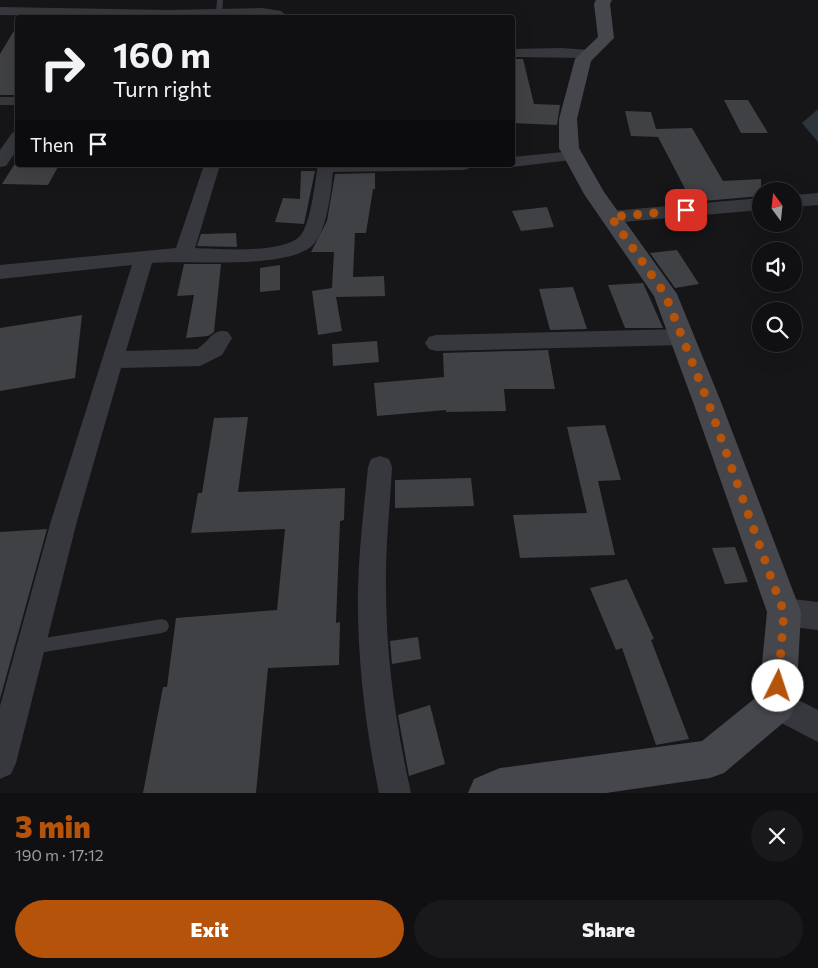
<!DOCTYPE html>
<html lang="en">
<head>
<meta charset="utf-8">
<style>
  :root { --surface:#101012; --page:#19191b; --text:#f1f3f6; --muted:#9c9d9f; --line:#303032; --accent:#b45309 }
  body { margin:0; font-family:Commissioner,sans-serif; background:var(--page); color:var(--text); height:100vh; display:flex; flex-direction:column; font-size:19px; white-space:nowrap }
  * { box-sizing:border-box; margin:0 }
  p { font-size:16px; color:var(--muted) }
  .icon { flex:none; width:28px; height:28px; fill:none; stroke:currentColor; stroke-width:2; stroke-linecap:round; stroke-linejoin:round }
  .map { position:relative; height:793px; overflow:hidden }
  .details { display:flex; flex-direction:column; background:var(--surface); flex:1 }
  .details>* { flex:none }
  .guide { position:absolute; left:15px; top:15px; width:500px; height:152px; border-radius:5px; box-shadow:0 5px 20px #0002,0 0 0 1px var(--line); background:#101012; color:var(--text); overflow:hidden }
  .needle { width:32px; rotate:345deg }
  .buttons { position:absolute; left:752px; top:182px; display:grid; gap:10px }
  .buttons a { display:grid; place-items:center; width:50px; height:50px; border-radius:50%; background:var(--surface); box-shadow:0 5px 20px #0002,0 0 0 1px var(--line); font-size:25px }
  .pin { position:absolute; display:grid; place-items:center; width:42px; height:42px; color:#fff; margin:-21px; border-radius:10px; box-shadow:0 2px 8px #0006 }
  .me { position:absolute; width:55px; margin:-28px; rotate:4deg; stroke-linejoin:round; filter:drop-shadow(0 0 4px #0008) }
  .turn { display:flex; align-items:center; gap:18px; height:105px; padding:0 15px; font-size:22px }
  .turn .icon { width:65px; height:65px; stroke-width:2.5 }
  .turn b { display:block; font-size:35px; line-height:42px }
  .then { display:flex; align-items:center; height:48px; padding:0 15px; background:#0003; gap:10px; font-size:19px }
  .round { display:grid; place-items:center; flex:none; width:52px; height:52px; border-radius:26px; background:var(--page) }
  .head { display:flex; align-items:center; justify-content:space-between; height:85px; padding:0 15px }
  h1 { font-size:30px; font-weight:800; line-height:38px; color:var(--accent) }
  .action { display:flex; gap:10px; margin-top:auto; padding:10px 15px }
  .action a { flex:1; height:58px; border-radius:30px; background:var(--accent); color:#fff; font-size:20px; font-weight:800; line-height:58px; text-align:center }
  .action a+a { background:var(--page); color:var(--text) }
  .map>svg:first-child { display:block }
  .water { fill:#2c353c }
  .building { fill:#404145 }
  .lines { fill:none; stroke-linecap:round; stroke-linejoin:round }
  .lane { fill:#37383d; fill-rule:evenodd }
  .street { fill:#37383d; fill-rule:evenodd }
  .secondary { fill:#45474d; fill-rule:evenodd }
  .route { stroke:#b45309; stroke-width:9; stroke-dasharray:0 16.2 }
</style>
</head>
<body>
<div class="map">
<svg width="818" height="793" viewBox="0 0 818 793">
  <rect width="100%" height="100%" fill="#161618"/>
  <!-- water -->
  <polygon class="water" points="818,109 818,142 802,123"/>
  <!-- building -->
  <g class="building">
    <polygon points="18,24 18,95 0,95 0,54"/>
    <polygon points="512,59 523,59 534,104 560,105 557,125 512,123"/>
    <polygon points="724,100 748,100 768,133 741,133"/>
    <polygon points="625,111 651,112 656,129 692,128 723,181 761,179 761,196 692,202 658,137 631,136"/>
    <polygon points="14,165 59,165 48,185 2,184"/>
    <polygon points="301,171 315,171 304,224 275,222 283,198 300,199"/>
    <polygon points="375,173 375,189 373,189 366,233 355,233 353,277 384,276 385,296 336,297 342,331 318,335 312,291 332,288 334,252 311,252 327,221 335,174"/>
    <polygon points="547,207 554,227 521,231 512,211"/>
    <polygon points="236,233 237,247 197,246 201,234"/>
    <polygon points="677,250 699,284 675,288 650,253"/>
    <polygon points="184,264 221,264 214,332 208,336 186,338 194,295 177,296"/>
    <polygon points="280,265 280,290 260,292 260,268"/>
    <polygon points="643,283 663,328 625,328 608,285"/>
    <polygon points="573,287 587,329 550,330 539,289"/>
    <polygon points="82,315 75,378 0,391 0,328"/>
    <polygon points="377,341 379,362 333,366 332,344"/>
    <polygon points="548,350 555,389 504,389 506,411 446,412 446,410 377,416 374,383 444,377 443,353"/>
    <polygon points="248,417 238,492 345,488 344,520 340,521 336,623 340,622 339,665 268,668 256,793 143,793 163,687 167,687 176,618 277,610 285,529 191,533 198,493 202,493 214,418"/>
    <polygon points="605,425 621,480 598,481 615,555 520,558 513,515 587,513 567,427"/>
    <polygon points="471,478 474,506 395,508 395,480"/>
    <polygon points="47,529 0,699 0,532"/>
    <polygon points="735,547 748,582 725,584 712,548"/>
    <polygon points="627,579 654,639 651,640 689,739 656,745 622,648 616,650 590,588"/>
    <polygon points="418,637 421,659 392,664 390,641"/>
    <polygon points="430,705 445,764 409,776 398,715"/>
  </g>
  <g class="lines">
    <!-- lane -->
    <g class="lane">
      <polygon points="217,0 223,0 222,13 219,15 216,13"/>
      <polygon points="162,619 167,621 169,626 167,631 162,633 32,654 27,652 25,647 27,642 32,640"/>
    </g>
    <!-- street -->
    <g class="street">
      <polygon points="0,7 168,10 262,8 281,11 289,18 0,15"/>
      <polygon points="561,48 589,50 596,54 589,58 512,57 512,49"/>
      <rect x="0" y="97" width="18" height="8"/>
      <polygon points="18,131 18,148 6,166 0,167 0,150 12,133"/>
      <polygon points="574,151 580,153 582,156 580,159 512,167 506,165 512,165 512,157"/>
      <path d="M204 165H220L195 248C219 249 283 254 300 236 311 224 315 181 318 165H470L468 169 462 170 333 172C331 192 327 231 313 245 287 270 189 260 152 263L126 351 197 349C209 342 213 327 228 332L232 338 222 355 200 366 121 368 77 521 16 763 11 774 0 779V706L51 521 132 265 0 279V265L176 248Z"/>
      <polygon points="818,193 818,205 794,207 794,195"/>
      <polygon points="761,198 761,210 611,223 605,221 602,217 605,213 611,211"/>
      <polygon points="682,329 689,331 692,337 689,343 682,345 436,351 429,349 425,343 429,337 436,335"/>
      <path d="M380 456 389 459 392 467C390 508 385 548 386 589 386 658 396 726 411 793H379C365 725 357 658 358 589 359 548 364 507 368 467L371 459Z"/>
      <polygon points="784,598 818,602 818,630 784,626 774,622 770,612 774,602"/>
      <polygon points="777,689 818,710 818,742 766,715 762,704 766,693"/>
    </g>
    <!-- secondary -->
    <polygon class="secondary" points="596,0 612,0 610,4 614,38 591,61 577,119 579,148 604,192 677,294 721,402 801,612 796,704 790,717 724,773 710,778 606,793 468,793 474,779 500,768 702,741 759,695 767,612 693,402 654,296 584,194 559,148 559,119 575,59 598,37 594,4"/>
  </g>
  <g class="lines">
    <!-- route -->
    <polyline class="route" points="686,210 611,217 665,294 708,402 777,594 784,612 778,686"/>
  </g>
</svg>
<div class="buttons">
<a><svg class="needle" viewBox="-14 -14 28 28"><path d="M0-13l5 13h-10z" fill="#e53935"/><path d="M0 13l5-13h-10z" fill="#9c9d9f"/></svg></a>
<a><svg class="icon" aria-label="sound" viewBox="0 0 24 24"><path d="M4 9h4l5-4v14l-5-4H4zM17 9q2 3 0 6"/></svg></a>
<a><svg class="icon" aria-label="search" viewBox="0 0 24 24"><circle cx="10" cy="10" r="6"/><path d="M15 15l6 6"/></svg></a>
</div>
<div class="pin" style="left:686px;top:210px;background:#d93025"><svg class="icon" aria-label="arrive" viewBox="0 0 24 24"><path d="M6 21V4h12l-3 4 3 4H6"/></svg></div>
<svg class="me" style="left:778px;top:686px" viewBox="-20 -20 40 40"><circle r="19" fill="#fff"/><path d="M0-13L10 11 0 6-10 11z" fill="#b45309"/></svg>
<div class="guide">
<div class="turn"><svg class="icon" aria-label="right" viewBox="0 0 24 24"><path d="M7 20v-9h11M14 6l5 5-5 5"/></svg><div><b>160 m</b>Turn right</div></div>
<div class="then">Then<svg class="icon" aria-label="arrive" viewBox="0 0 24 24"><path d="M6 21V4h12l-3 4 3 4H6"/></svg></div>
</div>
</div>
<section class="details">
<div class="head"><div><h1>3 min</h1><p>190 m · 17:12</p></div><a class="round"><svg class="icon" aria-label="close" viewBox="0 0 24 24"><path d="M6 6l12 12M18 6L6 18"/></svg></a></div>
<div class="action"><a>Exit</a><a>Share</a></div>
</section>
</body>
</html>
